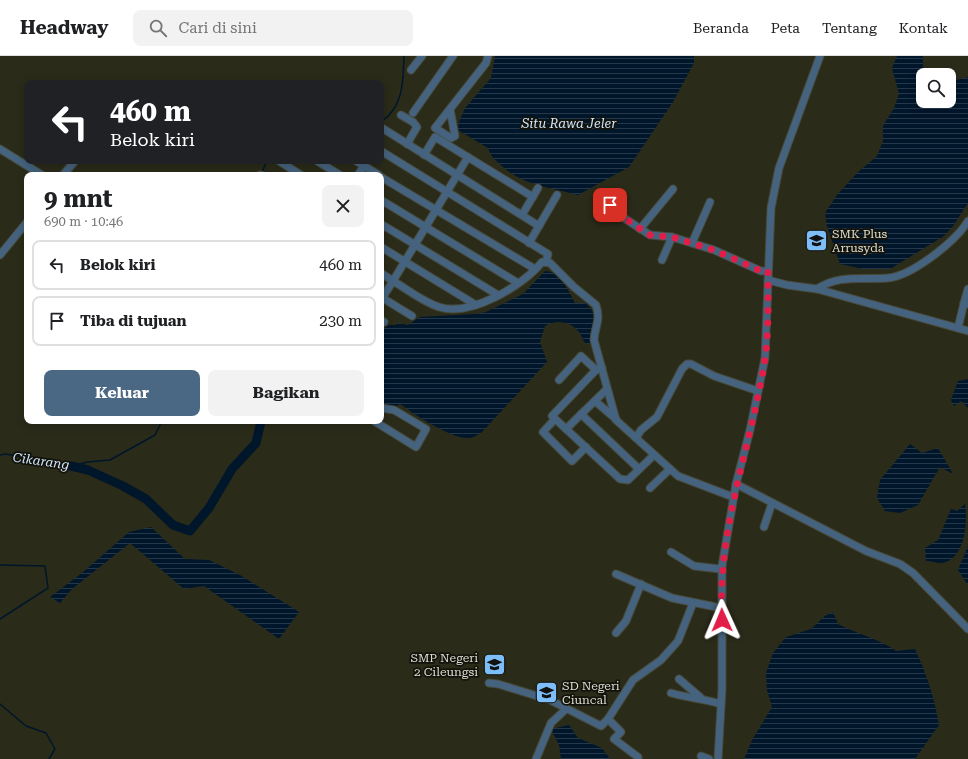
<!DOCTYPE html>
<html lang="id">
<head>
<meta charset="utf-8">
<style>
  :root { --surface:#fff; --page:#f2f2f2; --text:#202124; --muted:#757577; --line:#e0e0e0; --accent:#4a6884 }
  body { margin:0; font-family:"Roboto Serif",serif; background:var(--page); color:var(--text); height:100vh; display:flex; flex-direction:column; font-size:15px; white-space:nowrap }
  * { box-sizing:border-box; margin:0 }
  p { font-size:13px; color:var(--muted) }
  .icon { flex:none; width:22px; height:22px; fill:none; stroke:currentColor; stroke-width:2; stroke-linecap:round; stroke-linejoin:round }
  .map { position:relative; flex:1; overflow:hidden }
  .sheet { position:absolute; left:24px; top:116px; width:360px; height:252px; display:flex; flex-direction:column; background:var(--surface); border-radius:8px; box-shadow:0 2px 10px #0003 }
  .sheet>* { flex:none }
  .top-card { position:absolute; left:24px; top:24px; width:360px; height:84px; border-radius:8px; box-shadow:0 2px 10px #0003; background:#202124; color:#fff; overflow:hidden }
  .controls { position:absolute; left:916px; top:12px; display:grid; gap:8px }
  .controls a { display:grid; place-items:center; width:40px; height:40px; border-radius:8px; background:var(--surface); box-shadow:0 2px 10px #0003; font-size:20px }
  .pin { position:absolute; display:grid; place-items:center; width:34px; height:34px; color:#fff; margin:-17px; border-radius:8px; box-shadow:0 2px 6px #0006 }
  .me { position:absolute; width:44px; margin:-22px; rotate:359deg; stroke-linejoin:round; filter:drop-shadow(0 0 3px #0008) }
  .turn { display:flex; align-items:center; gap:14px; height:84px; padding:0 20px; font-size:18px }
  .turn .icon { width:52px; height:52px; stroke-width:2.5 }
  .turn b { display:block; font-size:28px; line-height:34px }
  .round { display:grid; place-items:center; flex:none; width:42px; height:42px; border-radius:8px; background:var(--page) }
  .summary { display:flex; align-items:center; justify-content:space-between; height:68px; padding:0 20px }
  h1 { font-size:24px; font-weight:700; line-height:30px }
  .cta { display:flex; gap:8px; margin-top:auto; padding:8px 20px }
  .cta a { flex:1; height:46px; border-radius:8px; background:var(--accent); color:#fff; font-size:16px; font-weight:700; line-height:46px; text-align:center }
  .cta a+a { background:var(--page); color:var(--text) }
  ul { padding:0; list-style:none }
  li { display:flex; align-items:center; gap:12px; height:50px; margin:0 8px 6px; padding:0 12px; border:2px solid var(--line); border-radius:8px }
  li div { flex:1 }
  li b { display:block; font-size:15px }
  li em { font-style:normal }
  header { display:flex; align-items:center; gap:24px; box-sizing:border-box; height:56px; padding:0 20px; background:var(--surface); border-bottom:1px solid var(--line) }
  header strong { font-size:19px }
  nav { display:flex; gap:22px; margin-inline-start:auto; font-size:14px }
  .search { width:280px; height:36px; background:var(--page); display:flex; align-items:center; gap:10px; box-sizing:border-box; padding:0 14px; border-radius:8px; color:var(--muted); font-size:15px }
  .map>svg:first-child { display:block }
  .water { fill:url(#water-rules) }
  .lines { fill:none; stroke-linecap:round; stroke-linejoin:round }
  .stream { stroke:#00162b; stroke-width:1.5 }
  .river { stroke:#00162b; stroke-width:9 }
  .minor-casing { stroke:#474837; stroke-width:9 }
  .minor { stroke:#45637e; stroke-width:7 }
  .route { stroke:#e11d48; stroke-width:7; stroke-dasharray:0 12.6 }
  .labels { text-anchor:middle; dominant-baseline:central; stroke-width:3.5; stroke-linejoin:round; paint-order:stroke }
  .poi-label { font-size:12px; fill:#ddded3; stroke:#13130b; text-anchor:start }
  .water-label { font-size:13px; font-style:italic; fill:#cfe6fc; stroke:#13130b }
</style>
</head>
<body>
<header>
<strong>Headway</strong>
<div class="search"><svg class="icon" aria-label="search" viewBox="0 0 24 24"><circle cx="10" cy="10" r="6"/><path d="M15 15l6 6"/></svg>Cari di sini</div>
<nav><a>Beranda</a><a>Peta</a><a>Tentang</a><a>Kontak</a></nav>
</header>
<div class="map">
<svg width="968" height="703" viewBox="0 0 968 703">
  <defs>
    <pattern id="water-rules" width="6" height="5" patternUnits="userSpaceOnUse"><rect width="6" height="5" fill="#00162b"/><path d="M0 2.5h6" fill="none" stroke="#253749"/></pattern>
  </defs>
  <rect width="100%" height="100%" fill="#2a2b19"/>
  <!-- water -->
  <g class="water">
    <path d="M495 0H694V7L673 46 629 111 578 139C552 132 523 129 503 111 495 103 492 103 488 92L458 74 459 66 465 52 491 22Z"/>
    <polygon points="897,0 923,0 923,11 929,19 937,12 939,19 923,19 923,45 949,45 949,26 968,21 968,147 953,170 944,180 890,213 863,213 840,208 827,170 825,157 837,139 857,117 877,100 883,85 883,70 894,52 899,38 892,12"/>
    <path d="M545 215C560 215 569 236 575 247H585C599 257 594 272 592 287L588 288C582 286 583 281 579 276 571 265 556 263 545 270L540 286 547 306 482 376C478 379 473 382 468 382 451 383 414 358 400 348L391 353 381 350V337L384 332 381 328V274L389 269H396L398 267 408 269 420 261 476 258 486 256 523 238Z"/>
    <polygon points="968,323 968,352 961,345 954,350 951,344 958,325"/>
    <polygon points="910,388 922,397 938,392 953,418 940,411 918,449 900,457 885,455 877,442 880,424"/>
    <path d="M965 448C968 467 965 503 942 507 937 507 931 505 926 505L925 492 938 484 951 453 957 455Z"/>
    <polygon points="151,471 185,503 209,504 240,519 299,556 279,583 204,530 184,533 130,487 72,533 60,547 50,541 82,517 129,476"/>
    <polygon points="968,490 968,529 958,514"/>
    <path d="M833 556 838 568C855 577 882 584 896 595L915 593C926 617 935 643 939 669L915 703H744L752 684 772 651 767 634 766 617 773 597 786 581 811 573 825 560Z"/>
    <polygon points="569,669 578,682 602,692 610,703 561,703 559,689 551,673"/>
  </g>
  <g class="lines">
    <!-- stream -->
    <g class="stream">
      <path d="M381 66C404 50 403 25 404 0"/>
      <polyline points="262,116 267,105"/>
      <polyline points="0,399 6,398 71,410 88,406 110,404 155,379 162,365"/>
      <polyline points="0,509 45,510 48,532 0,563"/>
      <polyline points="0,648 26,670 46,677 55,693 49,703"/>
    </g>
    <!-- river -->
    <polyline class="river" points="71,410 88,414 123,430 146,443 173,469 190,475 209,452 232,413 256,387 261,365"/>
    <defs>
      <g id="minor">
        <polyline points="411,14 422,0"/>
        <polyline points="450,53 455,80 451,82 435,72 486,7 488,0"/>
        <polyline points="413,57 453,0"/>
        <polyline points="401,59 413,66 417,71 407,88"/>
        <polyline points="381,74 382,72 539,170"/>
        <polyline points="0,93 42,119"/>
        <polyline points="381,95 548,198 546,206"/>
        <polyline points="424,99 435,81 533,141"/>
        <polyline points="279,105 301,119"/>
        <polyline points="317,105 340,119"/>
        <polyline points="356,105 379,119"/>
        <polyline points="63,119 75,105"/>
        <polyline points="260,119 261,119"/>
        <polyline points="358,119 364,110"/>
        <polyline points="381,121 535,213"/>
        <polyline points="381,144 518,227"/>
        <polyline points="610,149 621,160 650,179 672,181 714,194 761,215 768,215"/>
        <polyline points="522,159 538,132"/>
        <polyline points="381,168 498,239"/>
        <polyline points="640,173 673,133"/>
        <polyline points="529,187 557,139"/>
        <polyline points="692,187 710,146"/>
        <polyline points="381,191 476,249"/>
        <polyline points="0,199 27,166"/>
        <polyline points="662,204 672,181"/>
        <polyline points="381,217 393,225 468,101"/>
        <polyline points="768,224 787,229 817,233 968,275"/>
        <path d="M817 233C839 218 862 224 888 222 912 220 956 185 968 165"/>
        <polyline points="381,241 412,260"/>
        <path d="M381 244 393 225C407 233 423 246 439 251 470 261 523 230 542 206L550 207 574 231 596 249C601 264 595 270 594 284L616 364 678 420 733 441"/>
        <polyline points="968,248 964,247 968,233"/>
        <polyline points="381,264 384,266"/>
        <polyline points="958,272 964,247"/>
        <polyline points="602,312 596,314 552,360 620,423 628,424 654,399"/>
        <polyline points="559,324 581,300 596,314"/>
        <polyline points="595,345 616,363"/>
        <polyline points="581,358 639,413"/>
        <polyline points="555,363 543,376 572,405 586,391"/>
        <polyline points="374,365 416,391 426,373 394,354 381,352"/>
        <polyline points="566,373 607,333"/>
        <polyline points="636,382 641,374 657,361 682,313 687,308 691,308 714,320 758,335"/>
        <polyline points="736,428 866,495 900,508 913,517 968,573"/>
        <polyline points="650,432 670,413"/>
        <polyline points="764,471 772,447"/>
        <polyline points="671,496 694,510 720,513 722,510"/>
        <polyline points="616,518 672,542 721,552"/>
        <polyline points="616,577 626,565 641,528"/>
        <polyline points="679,623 701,642"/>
        <polyline points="489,627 498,628 550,644 601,670 608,663 633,624 661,604 678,585 693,547"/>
        <path d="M671 637C688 642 705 643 721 648"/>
        <polyline points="608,663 621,676 614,683 638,701 638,703"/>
        <polyline points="701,700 709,703"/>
        <polyline points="536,703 551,667 566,653"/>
        <polyline points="718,703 722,633 722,510 736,428 750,374 765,302 771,152 779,112 820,0"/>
      </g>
    </defs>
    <!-- minor casing -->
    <use href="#minor" class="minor-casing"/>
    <!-- minor -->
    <use href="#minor" class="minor"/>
  </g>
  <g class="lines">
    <!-- route -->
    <path class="route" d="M610 149 621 160 650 179 672 181 714 194 761 215H768C768 243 769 274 765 303 751 392 717 471 722 564"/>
  </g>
  <!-- icons -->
  <defs>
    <symbol id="school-square" viewBox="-11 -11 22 22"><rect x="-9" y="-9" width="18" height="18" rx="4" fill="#7dbef9" stroke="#13130b"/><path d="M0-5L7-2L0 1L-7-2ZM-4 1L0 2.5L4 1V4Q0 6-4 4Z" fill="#111"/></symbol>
  </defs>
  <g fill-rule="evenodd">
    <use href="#school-square" x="804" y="172" width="25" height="25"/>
    <use href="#school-square" x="482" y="596" width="25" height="25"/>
    <use href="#school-square" x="534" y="624" width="25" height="25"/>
  </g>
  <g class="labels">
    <!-- poi labels -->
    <g class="poi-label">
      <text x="832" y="178">SMK Plus<tspan x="832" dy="14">Arrusyda</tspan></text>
      <text x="478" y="602" text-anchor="end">SMP Negeri<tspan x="478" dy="14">2 Cileungsi</tspan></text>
      <text x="562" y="630">SD Negeri<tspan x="562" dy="14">Ciuncal</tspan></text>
    </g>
    <!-- water labels -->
    <g class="water-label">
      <text x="569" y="67">Situ Rawa Jeler</text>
      <text transform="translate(41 405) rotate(8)">Cikarang</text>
    </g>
  </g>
</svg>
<div class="controls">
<a><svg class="icon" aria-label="search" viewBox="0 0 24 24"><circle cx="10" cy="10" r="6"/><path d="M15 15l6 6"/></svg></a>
</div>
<div class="pin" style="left:610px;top:149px;background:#d93025"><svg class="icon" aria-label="arrive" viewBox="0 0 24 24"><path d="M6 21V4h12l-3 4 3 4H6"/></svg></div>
<svg class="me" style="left:722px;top:564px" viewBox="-20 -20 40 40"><path d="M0-17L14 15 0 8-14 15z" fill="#e11d48" stroke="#fff" stroke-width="4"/></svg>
<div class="top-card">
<div class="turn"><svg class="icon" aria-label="left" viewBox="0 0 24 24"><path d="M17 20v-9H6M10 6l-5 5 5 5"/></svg><div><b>460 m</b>Belok kiri</div></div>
</div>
<section class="sheet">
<div class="summary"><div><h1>9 mnt</h1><p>690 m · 10:46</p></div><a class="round"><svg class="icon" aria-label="close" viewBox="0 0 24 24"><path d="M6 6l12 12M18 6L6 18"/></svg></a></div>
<ul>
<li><svg class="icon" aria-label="left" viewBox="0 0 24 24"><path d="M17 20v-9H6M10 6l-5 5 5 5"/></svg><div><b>Belok kiri</b></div><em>460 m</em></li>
<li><svg class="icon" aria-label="arrive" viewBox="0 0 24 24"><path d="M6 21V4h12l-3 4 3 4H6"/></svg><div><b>Tiba di tujuan</b></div><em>230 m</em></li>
</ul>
<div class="cta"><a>Keluar</a><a>Bagikan</a></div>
</section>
</div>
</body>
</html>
